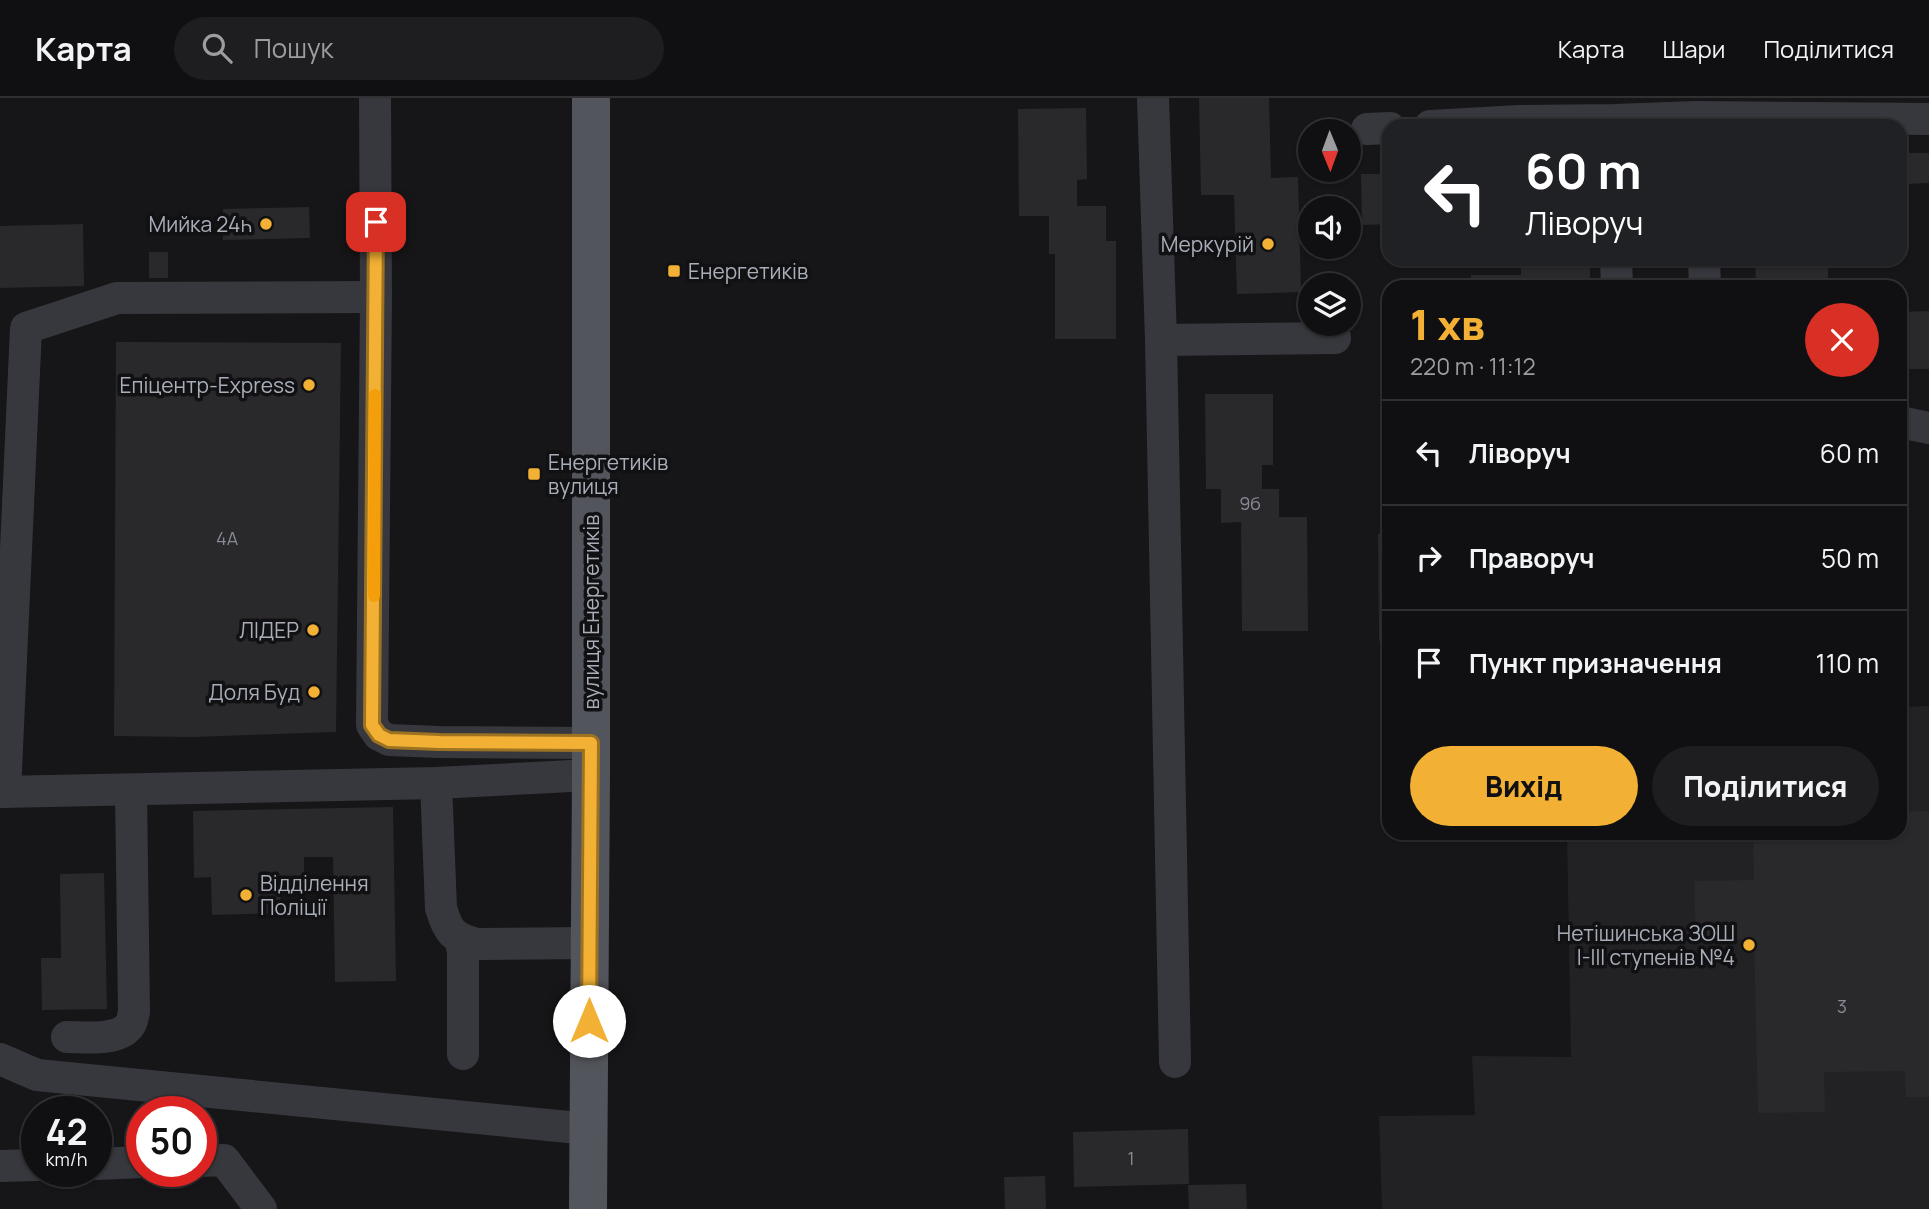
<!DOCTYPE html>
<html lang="uk">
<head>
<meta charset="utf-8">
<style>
  :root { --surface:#101012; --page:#1e1e20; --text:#f1f3f6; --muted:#9c9d9f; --line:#303032; --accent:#f2b134 }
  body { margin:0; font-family:Manrope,sans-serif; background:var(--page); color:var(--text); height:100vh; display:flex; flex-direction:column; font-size:26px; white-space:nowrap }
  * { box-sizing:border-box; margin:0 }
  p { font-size:23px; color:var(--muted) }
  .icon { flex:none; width:38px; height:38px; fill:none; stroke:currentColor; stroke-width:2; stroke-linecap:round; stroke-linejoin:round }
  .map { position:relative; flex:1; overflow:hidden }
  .drawer { position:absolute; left:1382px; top:182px; width:525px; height:560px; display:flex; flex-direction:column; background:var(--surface); border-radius:21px; box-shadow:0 2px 5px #0004,0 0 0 2px var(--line) }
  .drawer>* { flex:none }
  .banner { position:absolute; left:1382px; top:21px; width:525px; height:147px; border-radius:21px; box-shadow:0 2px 5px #0004,0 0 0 2px var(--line); background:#202124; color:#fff; overflow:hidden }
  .needle { width:46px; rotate:179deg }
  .fabs { position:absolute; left:1298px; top:21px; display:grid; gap:14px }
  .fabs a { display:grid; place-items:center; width:63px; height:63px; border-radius:50%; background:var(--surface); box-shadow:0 2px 5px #0004,0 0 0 2px var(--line); font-size:35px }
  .speed { position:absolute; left:21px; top:998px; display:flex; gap:14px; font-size:35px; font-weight:700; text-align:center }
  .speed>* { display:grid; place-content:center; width:91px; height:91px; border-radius:50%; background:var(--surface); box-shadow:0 2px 5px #0004,0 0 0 2px var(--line); line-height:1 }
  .speed small { font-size:18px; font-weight:400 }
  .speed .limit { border:10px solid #d22; background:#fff; color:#111 }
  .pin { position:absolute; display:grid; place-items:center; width:60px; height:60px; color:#fff; margin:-30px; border-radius:14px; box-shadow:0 4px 10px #0006 }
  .me { position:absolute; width:77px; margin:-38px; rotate:0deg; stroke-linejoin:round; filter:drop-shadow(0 0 5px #0008) }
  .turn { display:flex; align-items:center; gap:24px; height:147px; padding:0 28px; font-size:32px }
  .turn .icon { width:91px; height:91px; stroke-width:2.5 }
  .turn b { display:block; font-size:49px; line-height:60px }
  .round { display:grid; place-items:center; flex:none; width:74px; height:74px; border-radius:37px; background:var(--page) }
  .summary { display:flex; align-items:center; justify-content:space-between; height:119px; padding:0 28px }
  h1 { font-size:42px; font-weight:800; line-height:52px; color:var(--accent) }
  .cta { display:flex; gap:14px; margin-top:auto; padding:14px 28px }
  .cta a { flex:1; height:80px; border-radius:42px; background:var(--accent); color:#111; font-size:28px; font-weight:800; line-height:80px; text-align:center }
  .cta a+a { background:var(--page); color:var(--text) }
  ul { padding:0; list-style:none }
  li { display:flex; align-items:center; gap:21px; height:105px; padding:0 28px; border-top:2px solid var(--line) }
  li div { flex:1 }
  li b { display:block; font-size:26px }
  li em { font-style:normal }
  header { display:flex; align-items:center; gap:42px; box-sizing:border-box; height:98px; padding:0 35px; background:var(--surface); border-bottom:2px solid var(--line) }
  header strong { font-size:33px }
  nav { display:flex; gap:38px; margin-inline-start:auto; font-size:24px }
  .search { width:490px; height:63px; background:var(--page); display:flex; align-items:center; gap:18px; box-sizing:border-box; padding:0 24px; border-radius:38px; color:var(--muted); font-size:26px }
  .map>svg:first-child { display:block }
  .built { fill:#222225 }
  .building { fill:#29292c }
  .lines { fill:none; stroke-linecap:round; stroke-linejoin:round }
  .minor { stroke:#37383d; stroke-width:32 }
  .major { stroke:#53555c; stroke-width:38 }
  .route-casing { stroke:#9d7322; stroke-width:18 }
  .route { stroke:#f2b134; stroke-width:12 }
  .slow { stroke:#f59e0b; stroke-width:12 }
  .poi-dot { fill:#f2b134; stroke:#111113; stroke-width:2.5 }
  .labels { text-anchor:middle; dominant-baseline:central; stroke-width:7; stroke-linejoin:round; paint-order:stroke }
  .number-label { font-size:18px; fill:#888b94 }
  .poi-label { font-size:21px; fill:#a8adb8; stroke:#111113; text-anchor:end }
  .street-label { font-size:21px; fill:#a8adb8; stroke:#111113 }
</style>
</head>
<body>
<header>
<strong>Карта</strong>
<div class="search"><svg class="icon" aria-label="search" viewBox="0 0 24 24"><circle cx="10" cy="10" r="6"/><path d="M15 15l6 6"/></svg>Пошук</div>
<nav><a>Карта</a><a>Шари</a><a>Поділитися</a></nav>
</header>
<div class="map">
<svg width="1929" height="1111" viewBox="0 0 1929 1111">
  <rect width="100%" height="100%" fill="#161618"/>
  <!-- built -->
  <polygon class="built" points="1929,608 1929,1111 1382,1111 1379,1018 1475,1017 1472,958 1571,959 1567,735 1900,735 1901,609"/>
  <!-- building -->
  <g class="building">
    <polygon points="1199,0 1269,0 1271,80 1298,79 1301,194 1237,196 1234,97 1201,97"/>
    <polygon points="1086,10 1087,81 1077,82 1077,108 1106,108 1106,143 1116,143 1116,241 1055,241 1055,156 1049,156 1049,118 1019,118 1018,11"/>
    <polygon points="1907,55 1929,55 1929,85 1908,86"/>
    <polygon points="1361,76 1390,76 1390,126 1362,127"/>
    <polygon points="309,109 310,140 223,142 223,111"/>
    <polygon points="83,126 84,188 0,190 0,128"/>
    <rect x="149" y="154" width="19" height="26"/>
    <polygon points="1521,161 1590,161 1590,189 1471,189 1471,177 1521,177"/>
    <polygon points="1755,161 1828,161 1828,189 1756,189"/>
    <polygon points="1929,213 1929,271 1900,271 1900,214"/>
    <polygon points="116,244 341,245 336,634 192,639 114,638"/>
    <polygon points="1205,296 1273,296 1273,367 1262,367 1262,391 1279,391 1279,419 1307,419 1308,533 1242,533 1241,424 1221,425 1221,391 1206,391"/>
    <polygon points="1378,436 1390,436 1390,543 1379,543"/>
    <polygon points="393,709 396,883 335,884 333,759 304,759 304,778 280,778 281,815 212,817 211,779 194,780 193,713"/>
    <polygon points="1929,713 1929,999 1906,999 1905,973 1824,974 1825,1014 1758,1015 1754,841 1696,843 1694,783 1754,782 1753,735 1900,735 1900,714"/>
    <polygon points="104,775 107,911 42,912 41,860 61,860 60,776"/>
    <polygon points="1188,1031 1189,1086 1074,1089 1073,1034"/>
    <polygon points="1045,1078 1046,1111 1005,1111 1004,1079"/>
    <polygon points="1246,1086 1247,1111 1189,1111 1188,1087"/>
  </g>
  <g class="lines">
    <!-- minor -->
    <g class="minor">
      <polyline points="375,0 376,199 372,627 379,637 389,642 439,644 591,645"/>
      <polyline points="1153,0 1161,242 1175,964"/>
      <polyline points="1430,28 1519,23 1615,22 1696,19 1929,21"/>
      <polyline points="1367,31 1390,30"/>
      <polyline points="1616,161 1617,189"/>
      <polyline points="1704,161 1705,189"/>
      <polyline points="1161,242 1335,240"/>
      <polyline points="1900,324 1929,330"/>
      <path d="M436 685 441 810C448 834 453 840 477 846L590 845"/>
      <polyline points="0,694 436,685 591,677"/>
      <polyline points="5,694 26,230 117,200 376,199"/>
      <polyline points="461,842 463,855 463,956"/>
      <path d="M67 939C85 939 121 944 131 925 133 921 133 917 134 914L131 692"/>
      <polyline points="0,961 37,977 589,1031"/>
      <polyline points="201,1063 224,1062 261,1111"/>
      <polyline points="96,1066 142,1064"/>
      <polyline points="0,1068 37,1067"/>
    </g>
    <!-- major -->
    <polyline class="major" points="588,1111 591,677 591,0"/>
  </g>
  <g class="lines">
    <defs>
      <polyline id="route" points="376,124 372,627 379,637 389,642 439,644 591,645 589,923"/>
    </defs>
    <!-- route casing -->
    <use href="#route" class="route-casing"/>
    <!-- route -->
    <use href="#route" class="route"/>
    <!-- slow -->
    <polyline class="slow" points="374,498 375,297"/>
  </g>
  <!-- markers -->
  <g class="poi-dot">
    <circle cx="266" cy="126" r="7"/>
    <circle cx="1268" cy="146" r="7"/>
    <rect x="667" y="166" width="14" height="14" rx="3.5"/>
    <circle cx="309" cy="287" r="7"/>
    <rect x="527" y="369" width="14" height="14" rx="3.5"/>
    <circle cx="313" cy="532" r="7"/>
    <circle cx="314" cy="594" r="7"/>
    <circle cx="246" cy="797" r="7"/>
    <circle cx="1749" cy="847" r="7"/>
  </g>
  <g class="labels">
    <!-- number labels -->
    <g class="number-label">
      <text x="1250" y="405">9б</text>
      <text x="227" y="440">4А</text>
      <text x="1842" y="908">3</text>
      <text x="1131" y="1060">1</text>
    </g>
    <!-- poi labels -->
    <g class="poi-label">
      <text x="252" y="126">Мийка 24һ</text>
      <text x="1254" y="146">Меркурій</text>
      <text x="688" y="173" text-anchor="start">Енергетиків</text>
      <text x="295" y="287">Епіцентр-Express</text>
      <text x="548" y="364" text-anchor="start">Енергетиків<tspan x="548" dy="24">вулиця</tspan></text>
      <text x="299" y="532">ЛІДЕР</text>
      <text x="300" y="594">Доля Буд</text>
      <text x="260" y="785" text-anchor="start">Відділення<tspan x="260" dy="24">Поліції</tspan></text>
      <text x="1735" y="835">Нетішинська ЗОШ<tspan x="1735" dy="24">І-ІІІ ступенів №4</tspan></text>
    </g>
    <!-- street labels -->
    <g class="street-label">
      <text transform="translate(591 514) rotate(-90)">вулиця Енергетиків</text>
    </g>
  </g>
</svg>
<div class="fabs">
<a><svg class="needle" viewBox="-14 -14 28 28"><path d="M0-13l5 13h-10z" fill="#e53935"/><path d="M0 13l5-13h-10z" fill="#9c9d9f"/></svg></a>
<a><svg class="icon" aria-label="sound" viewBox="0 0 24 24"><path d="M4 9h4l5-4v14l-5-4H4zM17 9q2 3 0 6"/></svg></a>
<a><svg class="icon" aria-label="layers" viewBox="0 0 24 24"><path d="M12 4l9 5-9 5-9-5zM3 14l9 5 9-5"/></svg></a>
</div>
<div class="speed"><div>42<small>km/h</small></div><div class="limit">50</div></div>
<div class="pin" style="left:376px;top:124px;background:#d93025"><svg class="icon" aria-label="arrive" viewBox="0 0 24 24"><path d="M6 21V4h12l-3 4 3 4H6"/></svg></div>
<svg class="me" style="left:589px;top:923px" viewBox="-20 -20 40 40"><circle r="19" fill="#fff"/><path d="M0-13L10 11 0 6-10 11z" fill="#f2b134"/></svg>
<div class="banner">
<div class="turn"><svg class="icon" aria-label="left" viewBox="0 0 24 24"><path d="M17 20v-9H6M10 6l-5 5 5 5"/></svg><div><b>60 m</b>Ліворуч</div></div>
</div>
<section class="drawer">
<div class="summary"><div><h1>1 хв</h1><p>220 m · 11:12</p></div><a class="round" style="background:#d93025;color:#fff"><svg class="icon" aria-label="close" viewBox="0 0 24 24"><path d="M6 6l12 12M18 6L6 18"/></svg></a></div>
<ul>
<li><svg class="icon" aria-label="left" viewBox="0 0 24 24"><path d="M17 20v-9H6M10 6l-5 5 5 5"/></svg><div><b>Ліворуч</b></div><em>60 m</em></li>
<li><svg class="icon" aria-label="right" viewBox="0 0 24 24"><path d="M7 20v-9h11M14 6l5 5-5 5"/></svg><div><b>Праворуч</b></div><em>50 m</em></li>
<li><svg class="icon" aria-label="arrive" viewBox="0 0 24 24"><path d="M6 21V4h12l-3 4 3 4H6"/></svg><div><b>Пункт призначення</b></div><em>110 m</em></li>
</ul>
<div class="cta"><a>Вихід</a><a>Поділитися</a></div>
</section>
</div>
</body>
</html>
